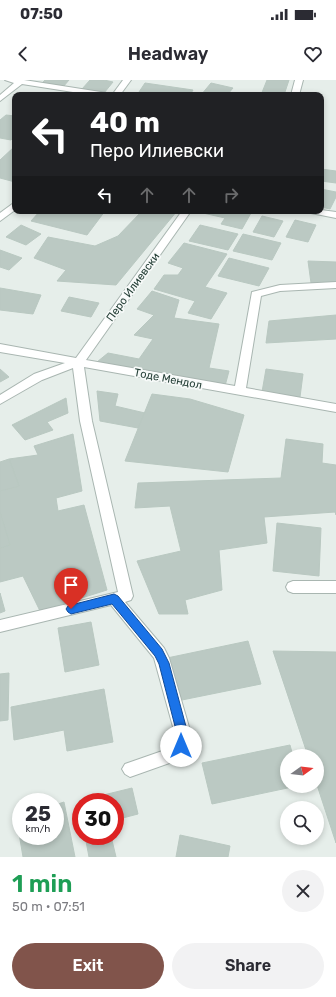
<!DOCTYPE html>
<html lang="en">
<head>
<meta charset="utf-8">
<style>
  :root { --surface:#fff; --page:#f2f2f3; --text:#2b2b33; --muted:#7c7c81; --accent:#81544b }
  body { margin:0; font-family:Rubik,sans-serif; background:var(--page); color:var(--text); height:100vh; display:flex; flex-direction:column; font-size:15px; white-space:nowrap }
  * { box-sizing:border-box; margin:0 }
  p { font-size:13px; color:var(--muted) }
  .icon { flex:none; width:22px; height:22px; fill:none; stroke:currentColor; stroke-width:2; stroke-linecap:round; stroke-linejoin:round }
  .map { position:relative; height:777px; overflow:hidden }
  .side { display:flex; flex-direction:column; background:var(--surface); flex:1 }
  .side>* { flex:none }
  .hud { position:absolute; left:12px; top:12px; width:312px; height:122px; border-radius:8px; box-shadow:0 2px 6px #0003; background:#202124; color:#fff; overflow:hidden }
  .needle { width:26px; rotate:75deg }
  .buttons { position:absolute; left:280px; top:669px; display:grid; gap:8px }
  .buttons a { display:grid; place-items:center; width:44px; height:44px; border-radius:50%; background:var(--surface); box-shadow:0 2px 6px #0003; font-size:20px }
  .speed { position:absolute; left:12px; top:713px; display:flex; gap:8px; font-size:20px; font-weight:700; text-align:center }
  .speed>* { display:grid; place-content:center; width:52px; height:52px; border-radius:50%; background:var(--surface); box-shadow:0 2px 6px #0003; line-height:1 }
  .speed small { font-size:10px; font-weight:400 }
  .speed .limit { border:6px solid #d22; background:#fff; color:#111 }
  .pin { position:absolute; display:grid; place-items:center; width:34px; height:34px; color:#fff; margin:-41px -17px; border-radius:50% 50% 50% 0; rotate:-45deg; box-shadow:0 0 4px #0007 }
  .pin .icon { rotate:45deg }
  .me { position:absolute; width:44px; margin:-22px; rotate:0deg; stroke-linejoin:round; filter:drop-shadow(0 0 3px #0008) }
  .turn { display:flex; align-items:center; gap:14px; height:84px; padding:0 12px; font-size:18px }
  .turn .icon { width:52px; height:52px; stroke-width:2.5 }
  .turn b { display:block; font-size:28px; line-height:34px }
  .lanes { display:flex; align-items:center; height:38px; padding:0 12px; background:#0003; justify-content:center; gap:20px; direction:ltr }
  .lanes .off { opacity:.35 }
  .round { display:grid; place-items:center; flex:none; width:42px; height:42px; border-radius:21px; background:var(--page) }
  .headline { display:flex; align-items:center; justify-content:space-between; height:68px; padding:0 12px }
  h1 { font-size:24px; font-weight:600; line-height:30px; color:#1e9e55 }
  .primary-button { display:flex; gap:8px; margin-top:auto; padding:8px 12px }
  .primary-button a { flex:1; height:46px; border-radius:24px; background:var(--accent); color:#fff; font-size:16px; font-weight:600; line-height:46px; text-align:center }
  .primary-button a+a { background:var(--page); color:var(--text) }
  .status { display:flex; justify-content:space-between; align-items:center; height:28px; padding:0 20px; background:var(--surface); direction:ltr }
  .status svg { height:11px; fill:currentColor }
  header { display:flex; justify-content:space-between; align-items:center; height:52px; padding:0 12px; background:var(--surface); font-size:18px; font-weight:600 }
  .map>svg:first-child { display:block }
  .building { fill:#bbc9c3; stroke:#b9c8c1 }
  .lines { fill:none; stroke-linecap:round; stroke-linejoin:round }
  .minor-casing { stroke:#a9b6b1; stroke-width:2 }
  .minor { fill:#fff; fill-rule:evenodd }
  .route { fill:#1a73e8; stroke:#114b97 }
  .labels { text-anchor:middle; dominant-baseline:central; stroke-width:3.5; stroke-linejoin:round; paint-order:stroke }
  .street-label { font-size:11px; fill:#264038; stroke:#f7faf9 }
</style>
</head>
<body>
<div class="status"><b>07:50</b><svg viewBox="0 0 49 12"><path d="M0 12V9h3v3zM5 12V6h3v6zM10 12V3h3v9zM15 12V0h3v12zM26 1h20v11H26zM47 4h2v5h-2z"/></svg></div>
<header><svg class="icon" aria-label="back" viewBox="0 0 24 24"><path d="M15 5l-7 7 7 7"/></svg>Headway<svg class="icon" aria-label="heart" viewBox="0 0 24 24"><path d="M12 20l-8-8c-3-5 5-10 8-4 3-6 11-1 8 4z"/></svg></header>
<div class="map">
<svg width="336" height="777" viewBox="0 0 336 777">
  <rect width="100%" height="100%" fill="#e6eeea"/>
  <!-- building -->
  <g class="building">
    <polygon points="45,0 69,0 63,7 42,3"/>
    <polygon points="90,0 104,0 113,2 104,13 82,9"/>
    <polygon points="267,0 289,0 284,15 261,15"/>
    <polygon points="145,3 193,10 190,15 137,15"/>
    <polygon points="211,3 233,8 227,15 201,15"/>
    <polygon points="6,35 15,36 15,56 11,60 0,58 0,40"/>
    <polygon points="14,67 15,67 15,102 0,98 0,80"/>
    <polygon points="321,89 336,91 336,103 321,101"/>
    <polygon points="321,109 336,112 336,117 330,129 321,127"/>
    <polygon points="40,131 105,131 87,155 31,141"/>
    <polygon points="142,131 177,131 116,205 57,201 66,190 34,178 48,157 95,166 118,156"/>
    <polygon points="205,131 239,131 251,133 242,149 221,144 225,138 203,133"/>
    <polygon points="262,136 283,141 274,157 253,152"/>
    <polygon points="295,140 316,145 308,162 286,157"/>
    <polygon points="21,145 41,154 26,165 6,157"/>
    <polygon points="200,145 238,154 228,170 189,161"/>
    <polygon points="243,154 281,163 272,180 233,171"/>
    <polygon points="184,163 227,174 205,207 227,213 211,239 188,233 195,221 154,209 164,195 178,195 183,188 168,183"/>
    <polygon points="0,170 22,178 9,190 0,187"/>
    <polygon points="229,178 269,188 259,206 218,196"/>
    <polygon points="308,181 336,182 336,204 311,203"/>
    <polygon points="0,208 41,215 33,234 0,230"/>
    <polygon points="152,211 179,220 174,238 219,244 209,288 229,291 225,306 97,282 108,273 139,279 153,259 134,255 154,235 137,229"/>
    <polygon points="69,217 99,223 91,237 61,231"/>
    <polygon points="336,235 336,259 266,263 269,241"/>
    <polygon points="0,289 9,297 0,302"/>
    <polygon points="266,289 303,294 300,317 262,312"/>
    <polygon points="97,311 118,314 115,326 145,333 138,348 100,341"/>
    <polygon points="152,314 190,319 244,335 228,392 125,381"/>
    <polygon points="66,318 68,333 47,342 53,350 25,360 12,345"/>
    <polygon points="73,354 82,411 56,418 58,431 84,425 107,510 40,531 23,496 0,502 0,468 10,465 0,432 0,411 19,406 9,379 38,375 34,366"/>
    <polygon points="286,359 323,364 322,383 336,385 336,435 335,432 264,437 267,463 219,470 222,510 185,520 188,534 159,534 137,481 181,471 170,426 135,428 138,403 281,398"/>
    <polygon points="9,379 19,406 0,411 0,382"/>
    <polygon points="0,432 10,465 0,468"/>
    <polygon points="277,443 321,448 319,496 273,491"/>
    <polygon points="0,513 5,531 0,533"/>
    <polygon points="91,542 99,585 65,592 58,548"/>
    <polygon points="248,561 261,604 177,621 167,578"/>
    <polygon points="273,571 336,572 336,763 317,705 317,676 308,676"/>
    <polygon points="9,593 8,640 0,641 0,594"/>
    <polygon points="104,609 113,662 67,671 64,650 14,660 11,627"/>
    <polygon points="290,665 293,676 287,676 287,706 297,706 212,724 202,683"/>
    <polygon points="132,708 138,734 115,740 115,722 81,722 81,731 79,721"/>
    <polygon points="64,722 75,777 23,777 16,736 21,734 21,756 55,756 55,725"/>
    <polygon points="180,755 230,766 228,777 176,777"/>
    <polygon points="85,756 111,756 116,777 89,777"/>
  </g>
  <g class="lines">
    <defs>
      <g id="minor">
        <polygon points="5,0 24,0 107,13 111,15 92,15 22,4 0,21 0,15 14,3"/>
        <polygon points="123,0 131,0 120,15 112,15"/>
        <polygon points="295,0 303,0 299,15 291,15"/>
        <polygon points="15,122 15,130 0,141 0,133"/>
        <polygon points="321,130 336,132 336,138 311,133 310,131 321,131"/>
        <polygon points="182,131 191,131 86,280 235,306 252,212 280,205 336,202 336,208 280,211 261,216 246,308 336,324 336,332 84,287 92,341 133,516 131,520 125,522 164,568 169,578 191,654 189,666 178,680 130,697 125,694 122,689 125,684 168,669 174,663 175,654 154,578 111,525 0,552 0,540 118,512 80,341 73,288 42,300 0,324 0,315 34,294 65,283 0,272 0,264 76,278"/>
        <polygon points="293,501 336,501 336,513 293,513 288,511 286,507 288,503"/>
      </g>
    </defs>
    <!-- minor casing -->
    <use href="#minor" class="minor-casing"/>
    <!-- minor -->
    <use href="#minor" class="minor"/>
  </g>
  <!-- route -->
  <polygon class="route" points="114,514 118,516 162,569 169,583 188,654 185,670 181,672 177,670 175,666 177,654 159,584 155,576 112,524 71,534 68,532 66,529 68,526 71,525"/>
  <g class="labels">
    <!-- street labels -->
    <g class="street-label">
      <text transform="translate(133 207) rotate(-54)">Перо Илиевски</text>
      <text transform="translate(168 299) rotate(11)">Тоде Мендол</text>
    </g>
  </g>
</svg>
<div class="buttons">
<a><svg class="needle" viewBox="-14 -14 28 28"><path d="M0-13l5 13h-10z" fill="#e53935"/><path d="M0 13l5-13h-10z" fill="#7c7c81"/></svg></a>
<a><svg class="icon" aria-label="search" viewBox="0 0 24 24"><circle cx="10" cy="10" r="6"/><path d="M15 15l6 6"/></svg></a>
</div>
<div class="speed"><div>25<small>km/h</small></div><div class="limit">30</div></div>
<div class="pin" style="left:71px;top:529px;background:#d93025"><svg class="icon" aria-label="arrive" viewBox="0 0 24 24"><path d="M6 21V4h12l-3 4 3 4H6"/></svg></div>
<svg class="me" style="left:181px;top:666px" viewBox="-20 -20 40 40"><circle r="19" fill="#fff"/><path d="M0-13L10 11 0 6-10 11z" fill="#1a73e8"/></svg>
<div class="hud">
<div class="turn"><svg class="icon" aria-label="left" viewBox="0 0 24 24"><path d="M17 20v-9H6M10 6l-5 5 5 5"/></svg><div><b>40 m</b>Перо Илиевски</div></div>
<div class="lanes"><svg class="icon" aria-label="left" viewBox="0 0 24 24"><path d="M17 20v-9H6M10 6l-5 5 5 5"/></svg><svg class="icon off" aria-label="ahead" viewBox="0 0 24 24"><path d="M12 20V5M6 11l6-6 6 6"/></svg><svg class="icon off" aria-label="ahead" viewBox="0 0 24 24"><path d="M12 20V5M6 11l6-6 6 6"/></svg><svg class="icon off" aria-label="right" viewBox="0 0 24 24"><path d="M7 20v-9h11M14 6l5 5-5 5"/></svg></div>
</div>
</div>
<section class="side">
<div class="headline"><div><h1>1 min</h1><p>50 m · 07:51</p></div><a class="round"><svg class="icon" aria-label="close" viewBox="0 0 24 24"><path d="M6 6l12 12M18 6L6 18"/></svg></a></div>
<div class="primary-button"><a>Exit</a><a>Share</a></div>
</section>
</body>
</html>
